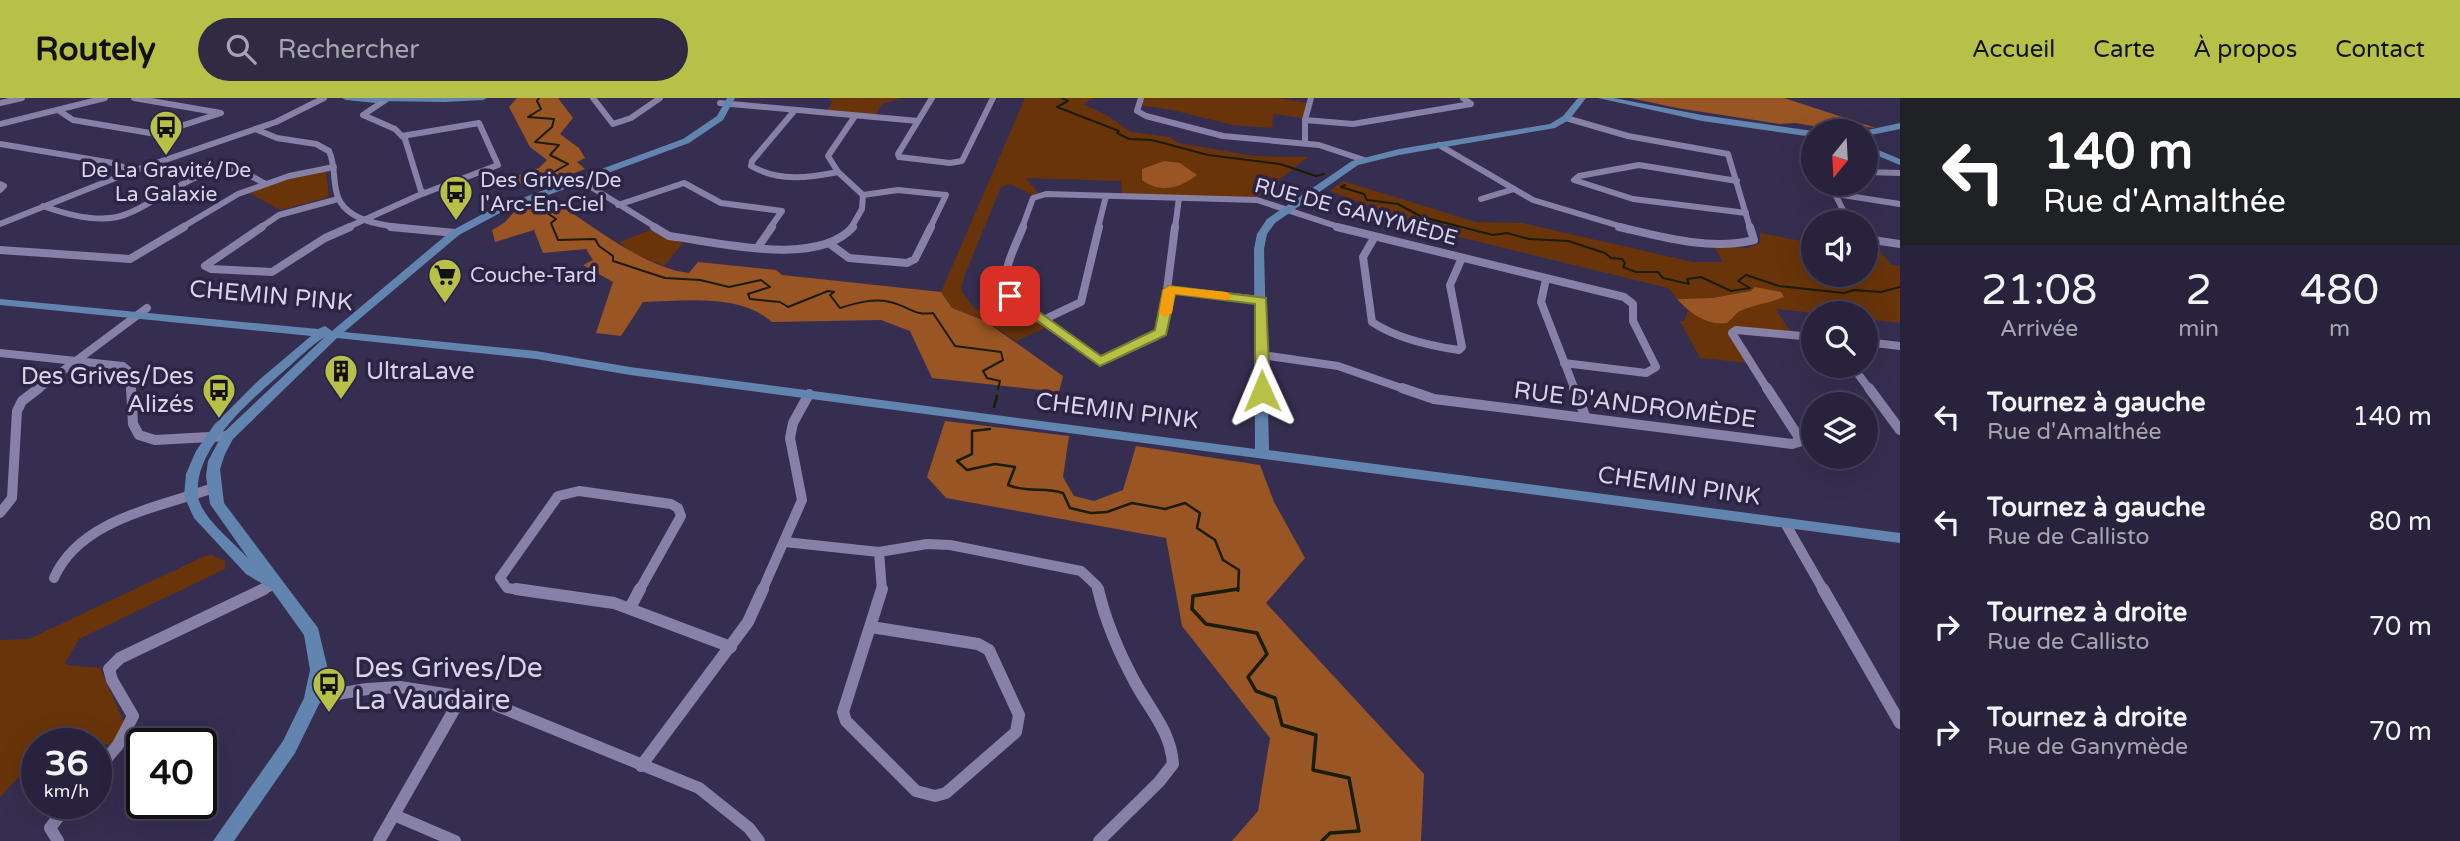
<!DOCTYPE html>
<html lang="fr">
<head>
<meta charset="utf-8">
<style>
  :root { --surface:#28223c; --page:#302a43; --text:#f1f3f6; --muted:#a5a4af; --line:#443f56; --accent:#b8c147 }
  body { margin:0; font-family:"Varela Round",sans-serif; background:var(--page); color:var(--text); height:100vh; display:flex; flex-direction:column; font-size:26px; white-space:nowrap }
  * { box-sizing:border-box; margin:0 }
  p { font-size:23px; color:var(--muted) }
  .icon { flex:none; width:38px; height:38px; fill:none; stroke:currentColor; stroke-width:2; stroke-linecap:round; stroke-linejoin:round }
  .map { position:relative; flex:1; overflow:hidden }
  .panel { display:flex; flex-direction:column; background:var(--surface); width:560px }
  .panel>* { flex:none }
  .top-card { background:#202124; color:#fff; overflow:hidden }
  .needle { width:46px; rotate:198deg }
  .controls { position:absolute; left:1801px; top:21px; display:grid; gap:14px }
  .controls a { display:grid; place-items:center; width:77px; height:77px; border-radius:50%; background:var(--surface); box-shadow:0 7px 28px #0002,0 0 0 2px var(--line); font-size:35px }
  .speed { position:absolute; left:21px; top:630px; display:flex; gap:14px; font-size:35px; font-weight:700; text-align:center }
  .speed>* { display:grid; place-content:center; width:91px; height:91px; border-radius:50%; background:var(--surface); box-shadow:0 7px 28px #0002,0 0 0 2px var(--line); line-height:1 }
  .speed small { font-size:18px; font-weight:400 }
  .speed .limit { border:4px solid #111; border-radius:10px; background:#fff; color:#111 }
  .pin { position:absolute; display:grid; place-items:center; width:60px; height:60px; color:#fff; margin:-30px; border-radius:14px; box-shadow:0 4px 10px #0006 }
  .me { position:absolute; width:77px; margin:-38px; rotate:359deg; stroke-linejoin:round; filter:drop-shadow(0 0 5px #0008) }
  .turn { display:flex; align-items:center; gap:24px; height:147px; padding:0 28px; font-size:32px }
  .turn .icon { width:91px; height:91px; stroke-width:2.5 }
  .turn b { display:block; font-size:49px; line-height:60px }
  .eta { display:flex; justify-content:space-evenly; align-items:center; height:119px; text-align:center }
  .eta b { font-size:42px; font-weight:600; line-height:49px }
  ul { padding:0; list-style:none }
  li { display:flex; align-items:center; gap:21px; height:105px; padding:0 28px }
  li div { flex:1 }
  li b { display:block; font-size:26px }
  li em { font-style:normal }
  header { display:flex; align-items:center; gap:42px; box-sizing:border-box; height:98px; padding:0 35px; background:var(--accent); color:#111 }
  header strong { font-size:33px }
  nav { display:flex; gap:38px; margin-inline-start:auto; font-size:24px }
  .search { width:490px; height:63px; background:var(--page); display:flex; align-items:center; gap:18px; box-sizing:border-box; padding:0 24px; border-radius:38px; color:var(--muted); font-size:26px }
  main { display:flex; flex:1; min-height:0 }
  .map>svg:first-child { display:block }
  .green { fill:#693409 }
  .forest { fill:#995524 }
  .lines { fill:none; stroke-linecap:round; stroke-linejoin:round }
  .stream-far2 { stroke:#1b1d00; stroke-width:2 }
  .stream-far1 { stroke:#1b1d00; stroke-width:2.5 }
  .stream { stroke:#1b1d00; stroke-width:3.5 }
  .street-far3 { stroke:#8780a7; stroke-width:6 }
  .street-far2 { stroke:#8780a7; stroke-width:8 }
  .street-far1 { stroke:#8780a7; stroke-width:10 }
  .street { stroke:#8780a7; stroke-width:12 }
  .secondary { fill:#6285b0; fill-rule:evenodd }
  .route { fill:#b8c147; stroke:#787d2e; stroke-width:2 }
  .slow { fill:#f59e0b }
  .labels { text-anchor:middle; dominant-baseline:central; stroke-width:7; stroke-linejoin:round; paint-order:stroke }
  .far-poi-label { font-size:21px; fill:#d7d4e9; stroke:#2c2445; text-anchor:start }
  .far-street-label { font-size:21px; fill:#d7d4e9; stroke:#2c2445 }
  .street-label { font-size:24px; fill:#d7d4e9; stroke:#2c2445 }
  .poi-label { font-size:24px; fill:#d7d4e9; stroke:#2c2445; text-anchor:start }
  .near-poi-label { font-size:28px; fill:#d7d4e9; stroke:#2c2445; text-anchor:start }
</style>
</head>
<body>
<header>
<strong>Routely</strong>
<div class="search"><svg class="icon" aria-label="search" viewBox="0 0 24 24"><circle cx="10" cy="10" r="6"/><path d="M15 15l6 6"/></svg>Rechercher</div>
<nav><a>Accueil</a><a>Carte</a><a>À propos</a><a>Contact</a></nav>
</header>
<main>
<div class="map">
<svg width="1900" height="743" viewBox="0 0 1900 743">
  <rect width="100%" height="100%" fill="#362e50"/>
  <!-- green -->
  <g class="green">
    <polygon points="828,0 901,0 882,6 875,18 826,13 833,3"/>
    <polygon points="1025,0 1094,0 1083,6 1108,18 1131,34 1170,39 1178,45 1254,58 1308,59 1255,101 1122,97 1121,83 1026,80 1038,95 1033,97 1010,86 1001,89 964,179 961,193 976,212 1008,203 1045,230 1016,243 985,223 952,210 941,194"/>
    <polygon points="1141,0 1278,0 1308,5 1303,20 1273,16 1272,30 1233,27 1172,12 1139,7"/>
    <polygon points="322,74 326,74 329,97 325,100 280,112 248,94 279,82"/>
    <polygon points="1343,83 1476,124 1522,125 1693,164 1723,164 1714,148 1748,150 1760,145 1760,135 1807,144 1813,152 1813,177 1866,177 1866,149 1875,146 1891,167 1900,168 1900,225 1866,221 1866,215 1815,215 1776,211 1792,236 1734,233 1750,265 1700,260 1680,223 1684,223 1688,213 1683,203 1783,201 1755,189 1751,193 1712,200 1677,201 1668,190 1369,117 1375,110 1330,93"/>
    <polygon points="650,132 664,140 683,145 664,168 631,154 620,144"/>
    <polygon points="212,457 225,463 225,471 79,541 65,565 68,567 100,570 123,622 123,631 111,647 56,638 49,646 37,646 37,659 0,699 0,542 29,541 205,458"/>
  </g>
  <!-- forest -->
  <g class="forest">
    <polygon points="517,0 558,0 573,20 560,36 579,50 585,60 577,64 585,71 530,92 512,80 539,70 547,62 530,49 509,9"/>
    <polygon points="1630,0 1784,0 1876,30 1831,26 1824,30 1796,25 1780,26 1677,10"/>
    <path d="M1164 63 1180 65 1197 77C1180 90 1161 96 1142 82V71Z"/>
    <path d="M548 99C588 124 643 170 689 175L698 164 776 172 782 177 941 194 952 210 985 223 1063 278 1059 294 932 280 910 233 881 222 772 224C739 195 684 203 643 204L621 238 596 235 613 184 583 167 593 162 586 151 543 155 534 132 495 144 492 132 504 125 518 110Z"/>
    <path d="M1755 189 1781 194 1784 199C1771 205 1754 206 1740 213 1735 216 1732 221 1727 225 1707 228 1690 215 1677 201L1712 200 1751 193Z"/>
    <polygon points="945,323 1069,338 1063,379 1074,398 1094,403 1123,392 1136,348 1260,367 1274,404 1305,460 1266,505 1424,676 1421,743 1232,743 1258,713 1270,640 1182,528 1166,440 946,400 927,379"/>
  </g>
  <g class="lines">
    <!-- stream-far2 -->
    <g class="stream-far2">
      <polyline points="539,0 537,3 541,11 528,19 554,21 552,29 535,44 559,47 550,57 568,66 540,82"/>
      <polyline points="1062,0 1068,3 1057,9 1119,33 1117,35 1129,41 1152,42 1208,57 1280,66 1316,78 1324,76"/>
      <polyline points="1345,87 1341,89 1364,96 1367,102 1398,106 1422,119 1493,137 1507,135 1529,141 1568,143 1605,155 1611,160 1622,161 1625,165 1623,169 1636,174 1658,174 1663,180 1689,186 1687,181 1701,179 1731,193 1750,190 1738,183 1746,177 1779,188 1844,195 1854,192 1881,194 1900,189"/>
      <path d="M538 109 556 121 551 125 558 142 595 141 599 148 613 158V163L665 180 700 182 729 189 761 182 770 189 748 196 750 201 780 204 788 209 828 193 834 194 830 197 840 210C856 205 873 200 890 204 909 208 913 218 933 215L955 248 1001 254 1003 262 983 273 987 280 1000 283 998 291"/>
    </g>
    <!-- stream-far1 -->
    <g class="stream-far1">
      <polyline points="994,309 997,298"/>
      <path d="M990 331 972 333V356L957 363 967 372 995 366 1015 369 1008 387C1026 395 1045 389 1063 395L1070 410 1091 415 1107 414 1132 405 1165 411 1185 405 1200 415 1197 430 1215 442 1223 462 1239 472 1238 493"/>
    </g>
    <!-- stream -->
    <polyline class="stream" points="1238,491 1193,498 1192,511 1206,526 1257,535 1267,556 1248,579 1256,593 1275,600 1282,627 1316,637 1313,672 1349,680 1359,733 1330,735 1322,743"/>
    <!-- street-far3 -->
    <g class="street-far3">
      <polyline points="593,0 613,26 631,20 660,0"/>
      <polyline points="932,0 898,56 899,59 950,65 962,63 993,0"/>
      <polyline points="1141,0 1137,13 1146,18 1223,38 1319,47 1364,62"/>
      <polyline points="387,1 363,17 395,31 405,41 421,93 425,95"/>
      <polyline points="0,5 22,0"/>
      <polyline points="720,5 918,23"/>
      <polyline points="58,12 73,22 156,36 221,15 134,0"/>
      <path d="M795 12 752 63 751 68C779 84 808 80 838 74"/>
      <polyline points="1566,20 1628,38 1728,56 1750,130"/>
      <polyline points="1305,22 1353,26 1471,6 1463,0"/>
      <polyline points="0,26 105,0"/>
      <path d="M255 31 277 40 316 46 329 53C335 66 333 78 336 92 341 122 379 127 404 130"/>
      <polyline points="1305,45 1305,22 1311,0"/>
      <polyline points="0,46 113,65 133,73"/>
      <polyline points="1439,47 1533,102 1626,130"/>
      <polyline points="1866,74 1900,75"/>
      <polyline points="575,79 657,130"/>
      <polyline points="1737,83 1639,67 1579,78 1574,82 1633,101 1746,115"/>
      <polyline points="0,86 4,88 0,92"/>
      <polyline points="1830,86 1849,124"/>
      <polyline points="1836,96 1900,106"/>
      <polyline points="863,97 898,92 946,97 930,130"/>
      <polyline points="1481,101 1514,91"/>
      <polyline points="618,107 684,85 721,105 782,113 770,130"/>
      <path d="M43 108C65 116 94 124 117 119 152 111 200 64 237 72 246 74 257 82 266 86"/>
      <polyline points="0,126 133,73 276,24 324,0"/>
      <polyline points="181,130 238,96 289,78 334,69"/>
      <polyline points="260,130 279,117 338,101"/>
      <polyline points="346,130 417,98 498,67 479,25 402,38"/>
      <polyline points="851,130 862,111 863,97 838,74 828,58 855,18"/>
      <polyline points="1022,130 1033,100 1046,96 1257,102 1342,130"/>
      <polyline points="1098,130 1106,98"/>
      <polyline points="1175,130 1179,100"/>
    </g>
    <!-- street-far2 -->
    <g class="street-far2">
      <polyline points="262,129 205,168 211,171 272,174 325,140 350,129"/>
      <polyline points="391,129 455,135"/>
      <path d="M654 129 669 138C718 144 817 170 853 129"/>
      <path d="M1023 129C1014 152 996 180 1013 202L1100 264 1155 239 1162 231 1175 129"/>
      <polyline points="1337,129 1624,199 1633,206 1633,223 1656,269 1646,275 1564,265"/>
      <path d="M1619 129C1662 139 1710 153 1754 142L1750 129"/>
      <path d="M1374 140 1363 159 1372 224C1396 240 1431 248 1459 252L1462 249 1450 187 1461 162"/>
      <polyline points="1866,141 1900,146"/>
      <polyline points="830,146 849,160 907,165 915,161 931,129"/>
      <polyline points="758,149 772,129"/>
      <polyline points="0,152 130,161 184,129"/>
      <polyline points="1546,181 1541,204 1575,292"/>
      <polyline points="1169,192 1261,202"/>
      <polyline points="1043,222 1081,204 1099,129"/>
      <polyline points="1866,244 1900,248"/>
      <polyline points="0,255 123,268 130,274 131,292"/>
      <polyline points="1262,257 1338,268 1407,292"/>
      <polyline points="1852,268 1870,292"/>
      <polyline points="37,292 147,210"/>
      <polyline points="1768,292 1732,235 1736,232 1813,239"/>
    </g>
    <!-- street-far1 -->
    <g class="street-far1">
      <polyline points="131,290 133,326 139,337 155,342 228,338"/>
      <polyline points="1402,290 1434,301 1792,346 1799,344 1798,338 1767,290"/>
      <polyline points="1574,290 1586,320"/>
      <polyline points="1869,290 1900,332"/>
      <polyline points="0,415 12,400 17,313 22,303 39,290"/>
      <polyline points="1785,425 1824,493"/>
      <polyline points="785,444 879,454 927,446 950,447 1081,473 1097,488 1098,493"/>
      <polyline points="879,454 882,493"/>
      <path d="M54 480C80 421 158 410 213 390"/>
      <polyline points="260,493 275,486"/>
      <polyline points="529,493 507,490 500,480 558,398 579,393 671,406 678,410 681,418 639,493"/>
      <polyline points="762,493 802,402 790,340 793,325 809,296"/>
    </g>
    <!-- street -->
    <g class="street">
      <polyline points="516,491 614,505 731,549"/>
      <path d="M1098 491C1106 526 1120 557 1137 588 1152 614 1171 635 1173 666L1159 684 1099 743"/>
      <polyline points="1823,491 1900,625"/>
      <polyline points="630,510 640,491"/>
      <polyline points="871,529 978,546 989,552 1019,617 1016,634 946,695 935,698 916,693 846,623 843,614 882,491"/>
      <polyline points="313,600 367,591 400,589 483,602 699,690 749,730 759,743"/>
      <polyline points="641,668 748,524 763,491"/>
      <polyline points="96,673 118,647 133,618 112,582 109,571 120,560 264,491"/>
      <polyline points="394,717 455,743"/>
      <polyline points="58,743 50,730 69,705"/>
      <polyline points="379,743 462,598"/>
    </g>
    <!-- secondary -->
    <g class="secondary">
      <polygon points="342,0 487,0 483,2 445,4 380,3 376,5 346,2"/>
      <path d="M727 0H735L723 22 689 45 500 115 459 137 344 234 536 253 630 269 1255 351 1254 151 1257 136 1267 121 1352 63 1399 51 1550 26 1563 18 1578 0H1586L1569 22 1555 30 1399 57 1358 67 1275 125 1267 136 1264 151 1269 352 1900 435V445L630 277 536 261 337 240 233 341 225 356 220 371 224 405 318 530 328 572 322 600 295 655 234 743H213L283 643 304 600 310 572 304 537 271 491 246 476 194 420 184 398 186 376 196 353 214 327 259 282 311 238 0 207V201L318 231 325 228 332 233 451 133 492 111 683 41 717 18ZM325 239 223 335 208 363 206 378 210 406 248 460C234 445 200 418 198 398 193 350 251 302 284 273 297 262 310 248 325 239Z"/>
      <polygon points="1598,0 1614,0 1702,17 1813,33 1813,39 1702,23"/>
      <polygon points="1900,25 1900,31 1866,38 1866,33 1863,33"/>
      <polygon points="1837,28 1858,33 1826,33"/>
      <polygon points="1866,47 1900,61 1900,67 1866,53"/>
    </g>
  </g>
  <!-- route -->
  <polygon class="route" points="1169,188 1266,200 1270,293 1268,296 1262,297 1255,293 1255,206 1175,196 1166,237 1100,268 1003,198 1010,195 1014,196 1101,258 1155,232 1163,192"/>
  <!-- slow -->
  <polygon class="slow" points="1169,188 1226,194 1233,198 1226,202 1175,196 1172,215 1165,219 1159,215 1163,192"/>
  <!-- icons -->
  <defs>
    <symbol id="bus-pin" viewBox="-11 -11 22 30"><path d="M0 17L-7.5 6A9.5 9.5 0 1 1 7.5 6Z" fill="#b8c147" stroke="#2c2445"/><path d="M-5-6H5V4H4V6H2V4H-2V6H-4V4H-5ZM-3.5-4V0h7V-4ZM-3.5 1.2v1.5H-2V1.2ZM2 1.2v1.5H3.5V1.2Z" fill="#111"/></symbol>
    <symbol id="supermarket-pin" viewBox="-11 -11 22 30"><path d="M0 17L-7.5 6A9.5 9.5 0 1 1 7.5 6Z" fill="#b8c147" stroke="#2c2445"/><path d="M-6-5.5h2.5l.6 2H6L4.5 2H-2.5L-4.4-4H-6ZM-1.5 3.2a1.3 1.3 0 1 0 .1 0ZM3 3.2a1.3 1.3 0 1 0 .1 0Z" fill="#111"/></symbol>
    <symbol id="building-pin" viewBox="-11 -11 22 30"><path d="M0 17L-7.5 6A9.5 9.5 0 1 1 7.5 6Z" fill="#b8c147" stroke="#2c2445"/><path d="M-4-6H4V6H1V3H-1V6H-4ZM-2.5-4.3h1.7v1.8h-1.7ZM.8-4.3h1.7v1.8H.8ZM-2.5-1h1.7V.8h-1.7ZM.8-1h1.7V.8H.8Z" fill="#111"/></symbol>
  </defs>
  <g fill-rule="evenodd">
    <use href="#bus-pin" x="147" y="10" width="38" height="52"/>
    <use href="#bus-pin" x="437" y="75" width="38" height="52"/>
    <use href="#supermarket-pin" x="426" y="158" width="38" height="52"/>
    <use href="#building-pin" x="322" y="254" width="38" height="52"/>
    <use href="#bus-pin" x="200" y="273" width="38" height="52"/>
    <use href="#bus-pin" x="310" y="567" width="38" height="52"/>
  </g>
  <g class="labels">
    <!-- far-poi labels -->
    <g class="far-poi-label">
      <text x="166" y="72" text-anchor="middle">De La Gravité/De<tspan x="166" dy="24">La Galaxie</tspan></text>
      <text x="480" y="82">Des Grives/De<tspan x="480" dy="24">l'Arc-En-Ciel</tspan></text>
      <text x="470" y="177">Couche-Tard</text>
    </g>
    <!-- far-street labels -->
    <g class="far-street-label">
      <text transform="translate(1356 114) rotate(15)">RUE DE GANYMÈDE</text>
    </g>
    <!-- street labels -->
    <g class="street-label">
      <text transform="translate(271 198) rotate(5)">CHEMIN PINK</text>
      <text transform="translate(1635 307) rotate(7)">RUE D'ANDROMÈDE</text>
      <text transform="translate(1117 313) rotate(7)">CHEMIN PINK</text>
      <text transform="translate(1679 388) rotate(8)">CHEMIN PINK</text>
    </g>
    <!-- poi labels -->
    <g class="poi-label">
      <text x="366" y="273">UltraLave</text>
      <text x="194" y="278" text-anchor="end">Des Grives/Des<tspan x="194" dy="28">Alizés</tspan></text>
    </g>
    <!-- near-poi labels -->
    <g class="near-poi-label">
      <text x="354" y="570">Des Grives/De<tspan x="354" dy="32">La Vaudaire</tspan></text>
    </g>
  </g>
</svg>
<div class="controls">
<a><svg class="needle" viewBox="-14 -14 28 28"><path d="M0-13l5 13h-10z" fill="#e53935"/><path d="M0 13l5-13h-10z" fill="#a5a4af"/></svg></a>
<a><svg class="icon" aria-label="sound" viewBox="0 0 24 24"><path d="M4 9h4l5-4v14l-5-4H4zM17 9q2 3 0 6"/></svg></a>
<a><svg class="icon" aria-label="search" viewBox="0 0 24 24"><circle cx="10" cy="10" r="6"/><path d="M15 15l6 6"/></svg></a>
<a><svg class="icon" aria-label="layers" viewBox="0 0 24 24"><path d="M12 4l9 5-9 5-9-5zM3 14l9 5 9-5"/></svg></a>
</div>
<div class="speed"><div>36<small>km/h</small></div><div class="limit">40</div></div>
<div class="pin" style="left:1010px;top:198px;background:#d93025"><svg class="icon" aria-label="arrive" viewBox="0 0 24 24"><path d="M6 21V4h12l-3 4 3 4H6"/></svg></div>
<svg class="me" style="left:1262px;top:293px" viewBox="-20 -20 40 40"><path d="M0-17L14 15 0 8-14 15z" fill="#b8c147" stroke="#fff" stroke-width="4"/></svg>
</div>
<section class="panel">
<div class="top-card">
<div class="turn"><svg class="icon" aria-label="left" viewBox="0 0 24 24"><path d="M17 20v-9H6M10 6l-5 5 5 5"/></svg><div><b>140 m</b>Rue d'Amalthée</div></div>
</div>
<div class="eta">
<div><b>21:08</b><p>Arrivée</p></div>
<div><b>2</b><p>min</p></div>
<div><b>480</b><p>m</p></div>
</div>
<ul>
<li><svg class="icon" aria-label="left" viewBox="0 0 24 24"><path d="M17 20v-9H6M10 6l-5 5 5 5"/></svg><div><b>Tournez à gauche</b><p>Rue d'Amalthée</p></div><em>140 m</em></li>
<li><svg class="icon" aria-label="left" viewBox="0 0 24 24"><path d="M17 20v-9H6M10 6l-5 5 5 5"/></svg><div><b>Tournez à gauche</b><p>Rue de Callisto</p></div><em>80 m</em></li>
<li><svg class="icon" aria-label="right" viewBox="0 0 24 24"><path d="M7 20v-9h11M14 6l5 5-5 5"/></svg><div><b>Tournez à droite</b><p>Rue de Callisto</p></div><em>70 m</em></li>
<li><svg class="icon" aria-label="right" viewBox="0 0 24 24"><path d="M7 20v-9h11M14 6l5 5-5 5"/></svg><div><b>Tournez à droite</b><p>Rue de Ganymède</p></div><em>70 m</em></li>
</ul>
</section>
</main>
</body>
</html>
